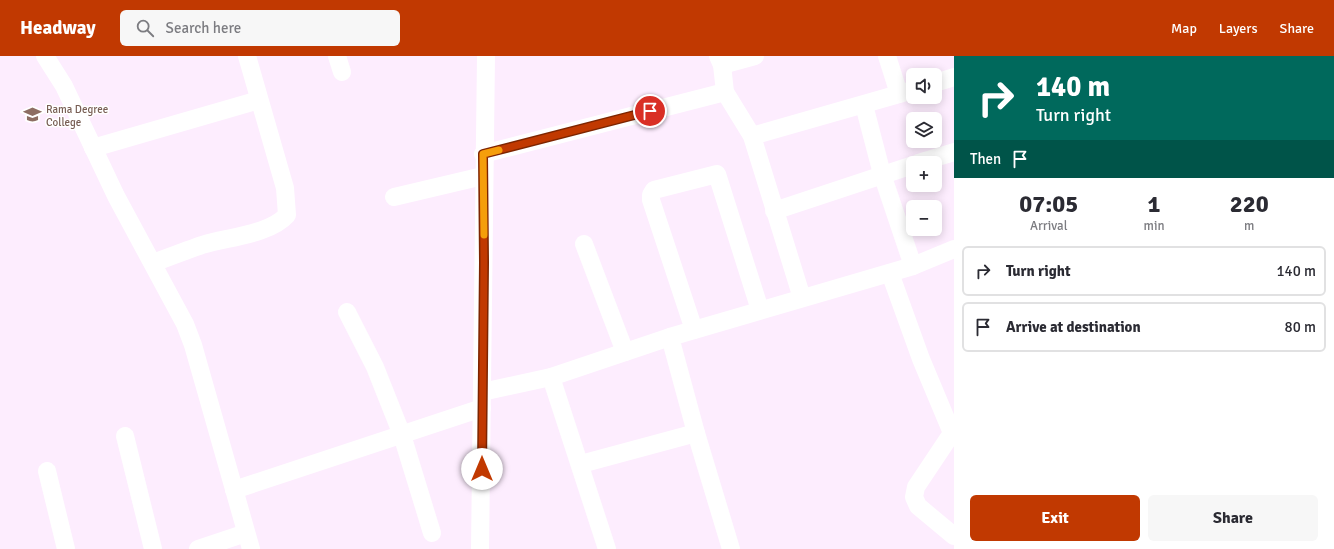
<!DOCTYPE html>
<html lang="en">
<head>
<meta charset="utf-8">
<style>
  :root { --surface:#fff; --page:#f7f7f7; --text:#2b2b33; --muted:#7c7c81; --line:#e1e1e2; --accent:#c13901 }
  body { margin:0; font-family:Signika,sans-serif; background:var(--page); color:var(--text); height:100vh; display:flex; flex-direction:column; font-size:15px; white-space:nowrap }
  * { box-sizing:border-box; margin:0 }
  p { font-size:13px; color:var(--muted) }
  .icon { flex:none; width:22px; height:22px; fill:none; stroke:currentColor; stroke-width:2; stroke-linecap:round; stroke-linejoin:round }
  .map { position:relative; flex:1; overflow:hidden }
  .details { display:flex; flex-direction:column; background:var(--surface); width:380px }
  .details>* { flex:none }
  .hud { background:#00695c; color:#fff; overflow:hidden }
  .tools { position:absolute; left:906px; top:12px; display:grid; gap:8px }
  .tools a { display:grid; place-items:center; width:36px; height:36px; border-radius:6px; background:var(--surface); box-shadow:0 2px 10px #0003; font-size:20px }
  .pin { position:absolute; display:grid; place-items:center; width:34px; height:34px; color:#fff; margin:-17px; border:2px solid #fff; border-radius:50%; box-shadow:0 1px 4px #0007 }
  .me { position:absolute; width:44px; margin:-22px; rotate:0deg; stroke-linejoin:round; filter:drop-shadow(0 0 3px #0008) }
  .turn { display:flex; align-items:center; gap:14px; height:84px; padding:0 16px; font-size:18px }
  .turn .icon { width:52px; height:52px; stroke-width:2.5 }
  .turn b { display:block; font-size:28px; line-height:34px }
  .then { display:flex; align-items:center; height:38px; padding:0 16px; background:#0003; gap:8px; font-size:15px }
  .eta { display:flex; justify-content:space-evenly; align-items:center; height:68px; text-align:center }
  .eta b { font-size:24px; font-weight:700; line-height:28px }
  .button { display:flex; gap:8px; margin-top:auto; padding:8px 16px }
  .button a { flex:1; height:46px; border-radius:6px; background:var(--accent); color:#fff; font-size:16px; font-weight:700; line-height:46px; text-align:center }
  .button a+a { background:var(--page); color:var(--text) }
  ul { padding:0; list-style:none }
  li { display:flex; align-items:center; gap:12px; height:50px; margin:0 8px 6px; padding:0 8px; border:2px solid var(--line); border-radius:6px }
  li div { flex:1 }
  li b { display:block; font-size:15px }
  li em { font-style:normal }
  header { display:flex; align-items:center; gap:24px; box-sizing:border-box; height:56px; padding:0 20px; background:var(--accent); color:#fff }
  header strong { font-size:19px }
  nav { display:flex; gap:22px; margin-inline-start:auto; font-size:14px }
  .search { width:280px; height:36px; background:var(--page); display:flex; align-items:center; gap:10px; box-sizing:border-box; padding:0 14px; border-radius:6px; color:var(--muted); font-size:15px }
  main { display:flex; flex:1; min-height:0 }
  .map>svg:first-child { display:block }
  .lines { fill:none; stroke-linecap:round; stroke-linejoin:round }
  .minor { stroke:#fff; stroke-width:18 }
  .route-casing { stroke:#7d2501; stroke-width:10 }
  .route { stroke:#c13901; stroke-width:7 }
  .slow { stroke:#f59e0b; stroke-width:7 }
  .labels { text-anchor:middle; dominant-baseline:central; stroke-width:3; stroke-linejoin:round; paint-order:stroke }
  .education-label { font-size:11px; fill:#785e54; stroke:#fff; text-anchor:start }
</style>
</head>
<body>
<header>
<strong>Headway</strong>
<div class="search"><svg class="icon" aria-label="search" viewBox="0 0 24 24"><circle cx="10" cy="10" r="6"/><path d="M15 15l6 6"/></svg>Search here</div>
<nav><a>Map</a><a>Layers</a><a>Share</a></nav>
</header>
<main>
<div class="map">
<svg width="954" height="493" viewBox="0 0 954 493">
  <rect width="100%" height="100%" fill="#fdedfe"/>
  <g class="lines">
    <!-- minor -->
    <g class="minor">
      <polyline points="45,0 64,30 116,140 185,268 193,289 251,493"/>
      <polyline points="337,0 342,16"/>
      <polyline points="718,0 722,9 725,36 752,80 802,242"/>
      <polyline points="887,0 899,38"/>
      <polyline points="722,9 755,0"/>
      <polyline points="935,27 954,21"/>
      <polyline points="864,49 882,118 913,210"/>
      <polyline points="752,80 913,34"/>
      <polyline points="93,92 259,44"/>
      <polyline points="483,98 725,36"/>
      <polyline points="918,107 954,96"/>
      <polyline points="394,141 483,120"/>
      <polyline points="774,155 913,109"/>
      <polyline points="584,188 625,296"/>
      <path d="M153 207C169 201 185 195 202 189 227 181 269 179 287 159L285 132 247 0"/>
      <polyline points="890,217 921,303 952,377 916,431 914,441 918,450 954,480"/>
      <polyline points="347,256 375,311 402,379 432,477"/>
      <polyline points="694,274 651,144 651,139 654,134 717,118 760,254"/>
      <polyline points="670,281 696,377 731,493"/>
      <polyline points="551,321 607,493"/>
      <polyline points="482,336 551,321 670,281 913,210 954,193"/>
      <polyline points="125,380 153,493"/>
      <polyline points="581,408 696,377"/>
      <polyline points="47,415 66,493"/>
      <polyline points="234,434 482,352"/>
      <polyline points="198,493 246,477"/>
      <polyline points="480,493 486,0"/>
    </g>
  </g>
  <g class="lines">
    <defs>
      <polyline id="route" points="482,413 484,206 483,98 650,55"/>
    </defs>
    <!-- route casing -->
    <use href="#route" class="route-casing"/>
    <!-- route -->
    <use href="#route" class="route"/>
    <!-- slow -->
    <polyline class="slow" points="484,179 483,98 499,94"/>
  </g>
  <!-- icons -->
  <defs>
    <symbol id="university-bare" viewBox="-9 -9 18 18"><path d="M0-5L7-2L0 1L-7-2ZM-4 1L0 2.5L4 1V4Q0 6-4 4Z" fill="#8d6e63" stroke="#fff" stroke-width="2.5" paint-order="stroke"/></symbol>
  </defs>
  <g fill-rule="evenodd">
    <use href="#university-bare" x="20" y="46" width="25" height="25"/>
  </g>
  <g class="labels">
    <!-- education labels -->
    <g class="education-label">
      <text x="46" y="53">Rama Degree<tspan x="46" dy="13">College</tspan></text>
    </g>
  </g>
</svg>
<div class="tools">
<a><svg class="icon" aria-label="sound" viewBox="0 0 24 24"><path d="M4 9h4l5-4v14l-5-4H4zM17 9q2 3 0 6"/></svg></a>
<a><svg class="icon" aria-label="layers" viewBox="0 0 24 24"><path d="M12 4l9 5-9 5-9-5zM3 14l9 5 9-5"/></svg></a>
<a>+</a>
<a>−</a>
</div>
<div class="pin" style="left:650px;top:55px;background:#d93025"><svg class="icon" aria-label="arrive" viewBox="0 0 24 24"><path d="M6 21V4h12l-3 4 3 4H6"/></svg></div>
<svg class="me" style="left:482px;top:413px" viewBox="-20 -20 40 40"><circle r="19" fill="#fff"/><path d="M0-13L10 11 0 6-10 11z" fill="#c13901"/></svg>
</div>
<section class="details">
<div class="hud">
<div class="turn"><svg class="icon" aria-label="right" viewBox="0 0 24 24"><path d="M7 20v-9h11M14 6l5 5-5 5"/></svg><div><b>140 m</b>Turn right</div></div>
<div class="then">Then<svg class="icon" aria-label="arrive" viewBox="0 0 24 24"><path d="M6 21V4h12l-3 4 3 4H6"/></svg></div>
</div>
<div class="eta">
<div><b>07:05</b><p>Arrival</p></div>
<div><b>1</b><p>min</p></div>
<div><b>220</b><p>m</p></div>
</div>
<ul>
<li><svg class="icon" aria-label="right" viewBox="0 0 24 24"><path d="M7 20v-9h11M14 6l5 5-5 5"/></svg><div><b>Turn right</b></div><em>140 m</em></li>
<li><svg class="icon" aria-label="arrive" viewBox="0 0 24 24"><path d="M6 21V4h12l-3 4 3 4H6"/></svg><div><b>Arrive at destination</b></div><em>80 m</em></li>
</ul>
<div class="button"><a>Exit</a><a>Share</a></div>
</section>
</main>
</body>
</html>
